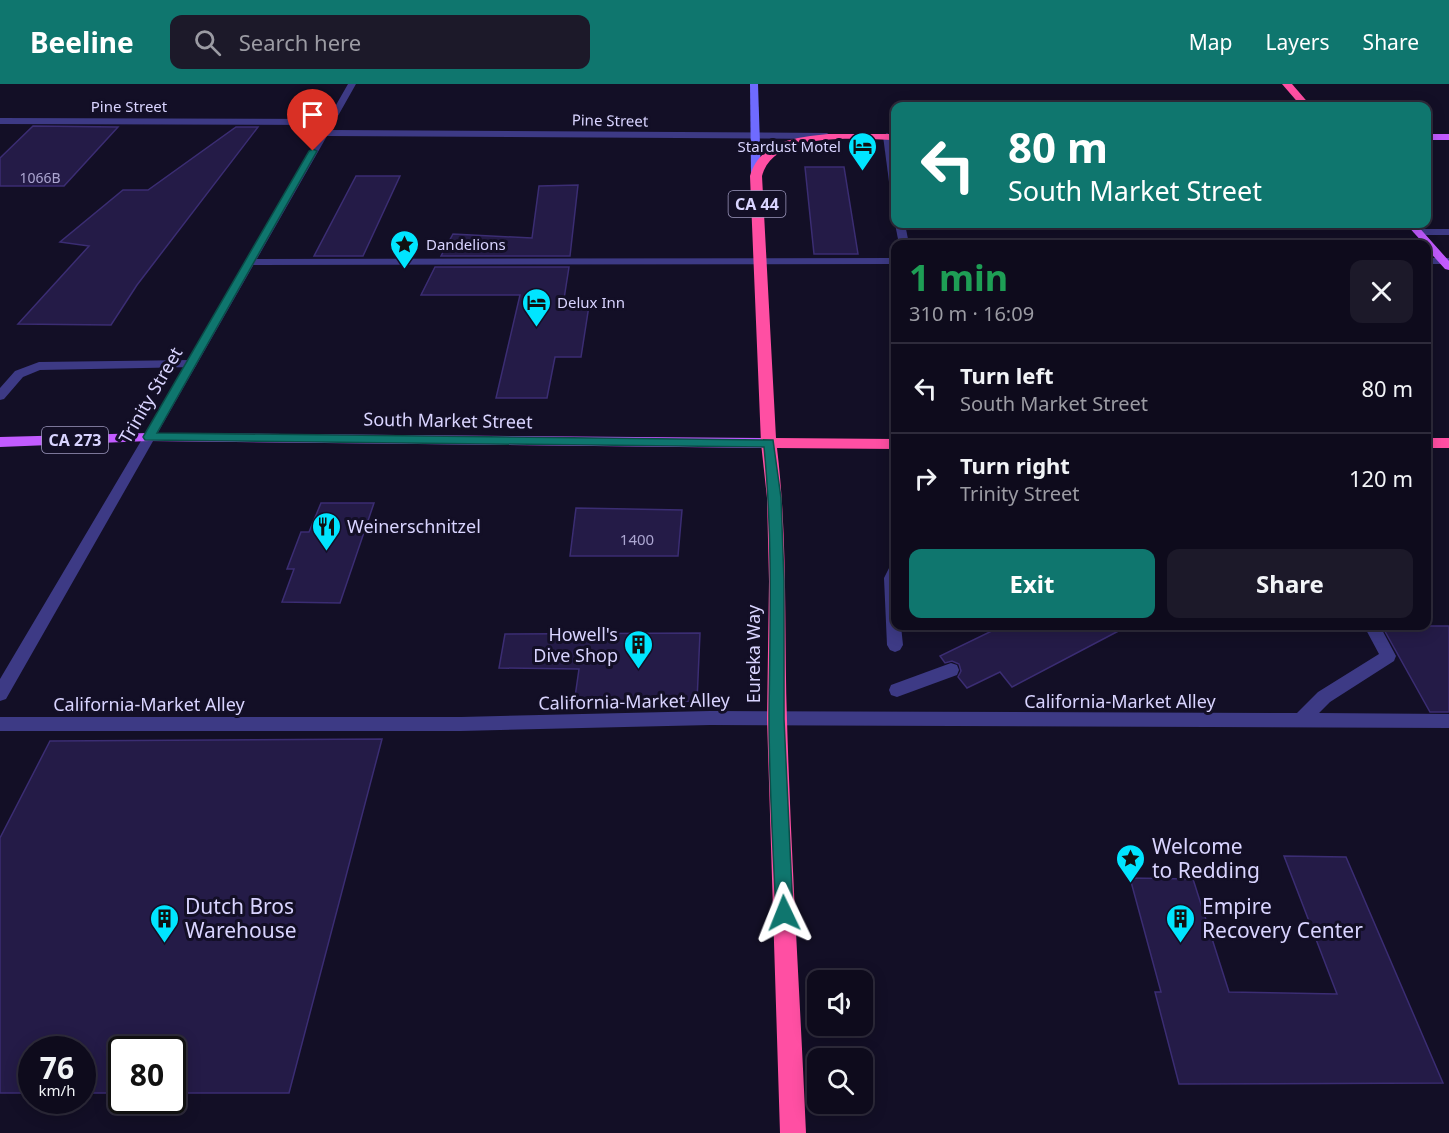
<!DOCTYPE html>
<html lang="en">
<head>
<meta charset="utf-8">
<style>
  :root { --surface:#0e0b1c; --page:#1c1929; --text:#f1f3f6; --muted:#9b9ba3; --line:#2e2b3b; --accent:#0f766e }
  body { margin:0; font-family:"Noto Sans",sans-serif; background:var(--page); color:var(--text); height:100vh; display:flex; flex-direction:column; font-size:22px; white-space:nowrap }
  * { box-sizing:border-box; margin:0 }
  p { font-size:20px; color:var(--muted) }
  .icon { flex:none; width:33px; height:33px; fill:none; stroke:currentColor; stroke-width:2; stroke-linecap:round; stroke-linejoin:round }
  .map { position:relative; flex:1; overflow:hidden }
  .details { position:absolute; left:891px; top:156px; width:540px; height:390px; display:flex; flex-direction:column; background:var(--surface); border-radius:12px; box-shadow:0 3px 15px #0003,0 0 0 2px var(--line) }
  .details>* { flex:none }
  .top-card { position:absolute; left:891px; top:18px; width:540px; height:126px; border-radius:12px; box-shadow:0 3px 15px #0003,0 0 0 2px var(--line); background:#0f766e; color:#fff; overflow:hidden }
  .fabs { position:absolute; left:807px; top:886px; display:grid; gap:12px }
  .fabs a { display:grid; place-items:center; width:66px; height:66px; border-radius:12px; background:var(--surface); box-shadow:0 3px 15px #0003,0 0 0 2px var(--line); font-size:30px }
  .speed { position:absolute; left:18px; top:952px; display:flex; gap:12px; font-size:30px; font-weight:700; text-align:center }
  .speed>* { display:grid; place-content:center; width:78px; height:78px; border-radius:50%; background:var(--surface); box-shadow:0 3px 15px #0003,0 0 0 2px var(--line); line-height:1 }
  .speed small { font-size:15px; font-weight:400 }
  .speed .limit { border:3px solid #111; border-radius:9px; background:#fff; color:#111 }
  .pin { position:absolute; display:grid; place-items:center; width:51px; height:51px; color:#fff; margin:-62px -26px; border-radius:50% 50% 50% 0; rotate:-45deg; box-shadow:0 0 6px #0007 }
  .pin .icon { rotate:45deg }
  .me { position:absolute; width:66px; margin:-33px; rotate:358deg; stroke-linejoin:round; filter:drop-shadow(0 0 4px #0008) }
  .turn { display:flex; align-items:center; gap:21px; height:126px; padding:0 18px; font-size:27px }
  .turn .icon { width:78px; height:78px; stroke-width:2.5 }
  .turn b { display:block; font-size:42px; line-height:51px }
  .round { display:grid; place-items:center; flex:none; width:63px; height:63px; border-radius:12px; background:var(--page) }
  .overview { display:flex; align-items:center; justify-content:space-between; height:102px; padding:0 18px }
  h1 { font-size:36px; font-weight:700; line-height:45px; color:#1e9e55 }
  .cta { display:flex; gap:12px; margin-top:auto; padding:12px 18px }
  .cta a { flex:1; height:69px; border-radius:12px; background:var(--accent); color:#fff; font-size:24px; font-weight:700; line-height:69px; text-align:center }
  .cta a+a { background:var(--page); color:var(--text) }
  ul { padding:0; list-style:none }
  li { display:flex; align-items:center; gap:18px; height:90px; padding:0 18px; border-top:2px solid var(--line) }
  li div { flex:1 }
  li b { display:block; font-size:22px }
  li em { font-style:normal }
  header { display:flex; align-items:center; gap:36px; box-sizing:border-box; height:84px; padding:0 30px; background:var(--accent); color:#fff }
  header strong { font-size:28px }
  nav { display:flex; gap:33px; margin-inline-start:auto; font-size:21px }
  .search { width:420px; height:54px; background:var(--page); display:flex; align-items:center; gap:15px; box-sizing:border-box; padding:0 21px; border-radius:12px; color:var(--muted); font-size:22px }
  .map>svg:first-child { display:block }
  .building { fill:#241b47; stroke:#3b2d73; stroke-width:1.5 }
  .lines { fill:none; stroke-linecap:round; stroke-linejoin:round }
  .lane { fill:#3d3a85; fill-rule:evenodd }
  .street { fill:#3d3a85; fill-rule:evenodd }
  .secondary { fill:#6f6bff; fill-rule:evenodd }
  .primary { fill:#c25bff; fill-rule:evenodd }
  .highway { fill:#ff4fa3; fill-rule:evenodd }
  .route { fill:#0f766e; stroke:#0a4d48; stroke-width:1.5 }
  .labels { text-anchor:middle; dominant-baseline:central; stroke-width:6; stroke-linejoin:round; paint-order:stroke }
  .far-number-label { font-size:14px; fill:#aca6d1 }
  .far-street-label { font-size:15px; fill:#d9d4ff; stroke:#130f26 }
  .far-poi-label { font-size:15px; fill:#d9d4ff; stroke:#130f26; text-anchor:start }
  .number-label { font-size:15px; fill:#aca6d1 }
  .shield { fill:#130f26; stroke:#9e99be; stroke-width:1.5 }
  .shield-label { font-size:16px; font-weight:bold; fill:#d9d4ff }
  .street-label { font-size:18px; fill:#d9d4ff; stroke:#130f26 }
  .poi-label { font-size:18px; fill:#d9d4ff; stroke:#130f26; text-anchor:start }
  .near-poi-label { font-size:21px; fill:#d9d4ff; stroke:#130f26; text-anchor:start }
</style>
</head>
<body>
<header>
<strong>Beeline</strong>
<div class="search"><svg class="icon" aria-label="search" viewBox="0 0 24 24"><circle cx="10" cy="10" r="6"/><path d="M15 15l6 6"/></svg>Search here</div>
<nav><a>Map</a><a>Layers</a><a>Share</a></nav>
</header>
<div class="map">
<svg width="1449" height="1049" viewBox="0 0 1449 1049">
  <rect width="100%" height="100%" fill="#130f26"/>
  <!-- building -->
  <g class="building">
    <polygon points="33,42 118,43 64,102 0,102 0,74"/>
    <polygon points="236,43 258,43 137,201 111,241 18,240 89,162 60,158 123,106 148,106"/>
    <polygon points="805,83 844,83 858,170 814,170"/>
    <polygon points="356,92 400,92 363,172 314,172"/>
    <polygon points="578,101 570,172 441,172 453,150 532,154 539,102"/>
    <polygon points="435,183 569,183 564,215 590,215 581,273 555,273 547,314 496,314 520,211 421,211"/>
    <polygon points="321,419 374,419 340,519 282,518 294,485 287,485 301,448 309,448"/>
    <polygon points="576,424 682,426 678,472 570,472"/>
    <polygon points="1002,542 1128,542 1012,603 1000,588 967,604 958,593 961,587 959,580 952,577 945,579 940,572"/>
    <polygon points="1382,542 1449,542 1449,628 1430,628"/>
    <polygon points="700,549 697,617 574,620 579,585 499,584 505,550"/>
    <polygon points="382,655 289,1009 172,1009 172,966 122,966 122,1009 82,1009 82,966 32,966 32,1009 0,1009 0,754 50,657"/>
    <polygon points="1284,772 1346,773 1443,999 1179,1000 1155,908 1161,908 1130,794 1193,795 1229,908 1337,910"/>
  </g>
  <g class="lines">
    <!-- lane -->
    <g class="lane">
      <polygon points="887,49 891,52 896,78 896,116 891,113 883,52"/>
      <polygon points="895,140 905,140 909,160 899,160"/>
      <polygon points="1449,145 1449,151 1418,151 1413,148 1418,145"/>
      <polygon points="896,174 896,180 252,181 247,178 252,175"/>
      <rect x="1426" y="174" width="23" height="6"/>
      <polygon points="191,276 197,280 195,283 40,286 23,293 4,315 0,316 0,304 15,287 39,278"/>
      <polygon points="896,478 896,542 901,542 903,561 900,566 895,568 890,566 887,561 884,494 891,480"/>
      <polygon points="1364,542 1380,542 1396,572 1394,577 1330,618 1319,629 1449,630 1449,644 710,641 461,647 0,647 0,633 461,633 710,627 1297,629 1318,608 1379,570"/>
      <polygon points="951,579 957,581 959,586 957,591 897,613 891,611 889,606 891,601"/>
    </g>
    <!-- street -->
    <polygon class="street" points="348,0 356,0 330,46 827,49 831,52 827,55 327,52 6,615 0,617 0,595 247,178 325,41 0,40 0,34 328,35"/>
    <!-- secondary -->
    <polygon class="secondary" points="750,0 758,0 761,92 756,95 751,92"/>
    <!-- primary -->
    <g class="primary">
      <rect x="1426" y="50" width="23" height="6"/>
      <polygon points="1406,140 1416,140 1449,177 1449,186 1445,185 1426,164 1426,160 1424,160"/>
      <polygon points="149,349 769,354 775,359 769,364 149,357 0,363 0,353"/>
    </g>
    <!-- highway -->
    <g class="highway">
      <polygon points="1282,0 1292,0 1311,22 1301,22"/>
      <path d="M828 50H896V56C858 55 774 46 762 92L776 354 896 355V365L777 364C788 455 784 545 787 636 791 774 800 912 806 1049H780L767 635 769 497 767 414 761 359 750 92C760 57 797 53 828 50Z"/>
      <rect x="1426" y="354" width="23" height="10"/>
    </g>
  </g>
  <!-- route -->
  <path class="route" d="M313 65 317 67 157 349 773 356 781 414 784 497V635L793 829 790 835 784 837 778 835 776 829C773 763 769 698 769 632 770 542 773 453 764 363L145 356 143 353 309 67Z"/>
  <!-- icons -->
  <defs>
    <symbol id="hotel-pin" viewBox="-11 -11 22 30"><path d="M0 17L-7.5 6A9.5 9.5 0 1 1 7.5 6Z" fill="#00e5ff" stroke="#130f26"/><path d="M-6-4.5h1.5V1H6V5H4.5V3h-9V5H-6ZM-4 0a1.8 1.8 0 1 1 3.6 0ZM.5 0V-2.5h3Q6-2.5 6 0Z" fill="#111"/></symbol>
    <symbol id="sight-pin" viewBox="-11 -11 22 30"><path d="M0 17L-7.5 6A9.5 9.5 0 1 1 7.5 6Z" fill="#00e5ff" stroke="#130f26"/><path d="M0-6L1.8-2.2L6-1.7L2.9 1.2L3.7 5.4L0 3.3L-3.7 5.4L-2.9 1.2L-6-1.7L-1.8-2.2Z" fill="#111"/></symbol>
    <symbol id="restaurant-pin" viewBox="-11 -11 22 30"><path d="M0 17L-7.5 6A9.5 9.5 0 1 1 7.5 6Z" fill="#00e5ff" stroke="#130f26"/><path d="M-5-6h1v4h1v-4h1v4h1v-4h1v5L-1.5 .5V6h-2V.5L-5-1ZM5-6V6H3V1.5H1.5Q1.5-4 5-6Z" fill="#111"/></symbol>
    <symbol id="building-pin" viewBox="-11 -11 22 30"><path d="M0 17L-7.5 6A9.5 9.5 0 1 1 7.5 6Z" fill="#00e5ff" stroke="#130f26"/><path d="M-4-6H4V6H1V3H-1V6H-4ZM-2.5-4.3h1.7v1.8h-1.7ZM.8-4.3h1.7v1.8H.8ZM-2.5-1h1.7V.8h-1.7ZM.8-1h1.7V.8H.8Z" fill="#111"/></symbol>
  </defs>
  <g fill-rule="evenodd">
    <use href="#hotel-pin" x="846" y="46" width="33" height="45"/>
    <use href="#sight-pin" x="388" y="144" width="33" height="45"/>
    <use href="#hotel-pin" x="520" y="202" width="33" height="45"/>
    <use href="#restaurant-pin" x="310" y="426" width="33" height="45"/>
    <use href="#building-pin" x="622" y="544" width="33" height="45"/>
    <use href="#sight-pin" x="1114" y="758" width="33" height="45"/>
    <use href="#building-pin" x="148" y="818" width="33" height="45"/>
    <use href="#building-pin" x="1164" y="818" width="33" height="45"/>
  </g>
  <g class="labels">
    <!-- far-number labels -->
    <g class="far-number-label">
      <text x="40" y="93">1066B</text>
    </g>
    <!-- far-street labels -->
    <g class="far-street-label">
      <text x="129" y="22">Pine Street</text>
      <text transform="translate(610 36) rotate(1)">Pine Street</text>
    </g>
    <!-- far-poi labels -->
    <g class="far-poi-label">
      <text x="841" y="62" text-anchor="end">Stardust Motel</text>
      <text x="426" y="160">Dandelions</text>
      <text x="557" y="218">Delux Inn</text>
    </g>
    <!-- number labels -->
    <g class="number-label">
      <text x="637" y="455">1400</text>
    </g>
    <!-- shield labels -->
    <g class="shield">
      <rect x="728.5" y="107" width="57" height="26" rx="4.5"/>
      <rect x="42" y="343" width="66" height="26" rx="4.5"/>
    </g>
    <g class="shield-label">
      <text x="757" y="120">CA 44</text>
      <text x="75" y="356">CA 273</text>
    </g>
    <!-- street labels -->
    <g class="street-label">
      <text transform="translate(150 311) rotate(-60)">Trinity Street</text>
      <text transform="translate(448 336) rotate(1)">South Market Street</text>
      <text transform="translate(753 570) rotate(-90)">Eureka Way</text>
      <text transform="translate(634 617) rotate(-1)">California-Market Alley</text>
      <text x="1120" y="617">California-Market Alley</text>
      <text x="149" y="620">California-Market Alley</text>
    </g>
    <!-- poi labels -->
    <g class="poi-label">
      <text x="347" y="442">Weinerschnitzel</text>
      <text x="618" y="550" text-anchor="end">Howell's<tspan x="618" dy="21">Dive Shop</tspan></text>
    </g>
    <!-- near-poi labels -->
    <g class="near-poi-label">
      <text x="1152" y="762">Welcome<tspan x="1152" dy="24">to Redding</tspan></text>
      <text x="185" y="822">Dutch Bros<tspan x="185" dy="24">Warehouse</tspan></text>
      <text x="1202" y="822">Empire<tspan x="1202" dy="24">Recovery Center</tspan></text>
    </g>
  </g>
</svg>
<div class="fabs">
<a><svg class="icon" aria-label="sound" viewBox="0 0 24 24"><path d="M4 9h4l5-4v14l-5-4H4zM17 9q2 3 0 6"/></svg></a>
<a><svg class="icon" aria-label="search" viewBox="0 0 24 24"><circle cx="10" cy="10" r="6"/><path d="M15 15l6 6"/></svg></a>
</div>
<div class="speed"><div>76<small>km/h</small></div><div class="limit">80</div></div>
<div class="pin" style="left:313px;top:67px;background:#d93025"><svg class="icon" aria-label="arrive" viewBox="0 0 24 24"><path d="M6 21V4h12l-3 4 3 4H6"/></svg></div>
<svg class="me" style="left:784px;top:829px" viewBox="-20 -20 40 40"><path d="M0-17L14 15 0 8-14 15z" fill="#0f766e" stroke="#fff" stroke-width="4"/></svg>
<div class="top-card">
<div class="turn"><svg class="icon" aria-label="left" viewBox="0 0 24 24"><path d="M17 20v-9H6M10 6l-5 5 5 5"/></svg><div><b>80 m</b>South Market Street</div></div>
</div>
<section class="details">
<div class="overview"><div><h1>1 min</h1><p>310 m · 16:09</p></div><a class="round"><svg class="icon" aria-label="close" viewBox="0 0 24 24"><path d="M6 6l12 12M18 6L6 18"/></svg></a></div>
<ul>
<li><svg class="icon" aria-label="left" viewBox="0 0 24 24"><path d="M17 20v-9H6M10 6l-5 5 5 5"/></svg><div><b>Turn left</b><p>South Market Street</p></div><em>80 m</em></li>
<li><svg class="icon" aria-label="right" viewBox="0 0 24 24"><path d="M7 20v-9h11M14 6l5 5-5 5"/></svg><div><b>Turn right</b><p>Trinity Street</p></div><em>120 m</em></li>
</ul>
<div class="cta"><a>Exit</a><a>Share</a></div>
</section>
</div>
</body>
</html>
